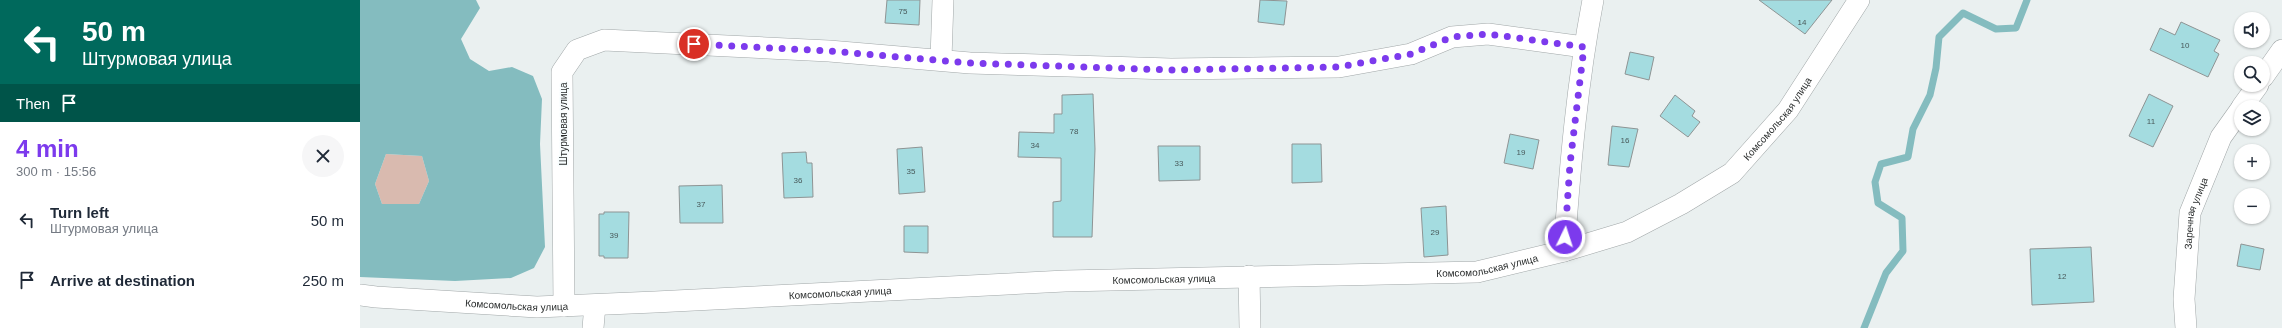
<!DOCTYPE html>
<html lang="en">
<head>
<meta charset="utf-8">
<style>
  :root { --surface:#fff; --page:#f6f6f7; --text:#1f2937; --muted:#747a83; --accent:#7c3aed }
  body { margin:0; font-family:Helvetica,sans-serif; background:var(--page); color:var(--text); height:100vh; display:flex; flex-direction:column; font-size:15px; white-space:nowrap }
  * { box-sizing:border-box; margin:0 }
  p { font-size:13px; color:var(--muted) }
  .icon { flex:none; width:22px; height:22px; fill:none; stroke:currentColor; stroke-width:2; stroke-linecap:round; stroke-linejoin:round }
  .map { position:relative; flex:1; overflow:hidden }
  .side { display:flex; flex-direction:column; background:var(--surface); width:360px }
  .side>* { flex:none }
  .top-card { background:#00695c; color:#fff; overflow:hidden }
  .fabs { position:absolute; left:1874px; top:12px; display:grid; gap:8px }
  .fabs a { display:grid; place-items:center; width:36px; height:36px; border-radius:50%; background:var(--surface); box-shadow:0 1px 3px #0004; font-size:20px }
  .pin { position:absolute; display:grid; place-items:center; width:34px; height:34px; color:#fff; margin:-17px; border:2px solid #fff; border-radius:50%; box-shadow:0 1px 4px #0007 }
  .me { position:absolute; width:44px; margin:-22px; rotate:4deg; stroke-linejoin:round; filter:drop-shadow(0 0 3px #0008) }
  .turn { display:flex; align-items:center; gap:14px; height:84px; padding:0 16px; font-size:18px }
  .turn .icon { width:52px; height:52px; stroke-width:2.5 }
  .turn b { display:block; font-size:28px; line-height:34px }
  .then { display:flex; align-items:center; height:38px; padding:0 16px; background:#0003; gap:8px; font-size:15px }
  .round { display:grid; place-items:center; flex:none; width:42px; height:42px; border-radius:21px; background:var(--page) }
  .summary { display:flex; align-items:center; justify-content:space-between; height:68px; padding:0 16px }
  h1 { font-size:24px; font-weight:700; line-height:30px; color:var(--accent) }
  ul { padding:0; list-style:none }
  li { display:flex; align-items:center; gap:12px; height:60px; padding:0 16px }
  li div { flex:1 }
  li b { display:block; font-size:15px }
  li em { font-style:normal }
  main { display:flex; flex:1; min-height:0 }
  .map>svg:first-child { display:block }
  .green { fill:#d9baaf }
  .water { fill:#84bcbf; fill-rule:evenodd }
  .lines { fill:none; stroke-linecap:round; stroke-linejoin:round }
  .stream { stroke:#84bcbf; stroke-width:7 }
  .building { fill:#a4dce0; stroke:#8e9494 }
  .minor-casing { stroke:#a1a7a8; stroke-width:22 }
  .minor { stroke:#fff; stroke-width:21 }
  .route { stroke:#7c3aed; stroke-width:7; stroke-dasharray:0 12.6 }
  .labels { text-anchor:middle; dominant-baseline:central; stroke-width:3; stroke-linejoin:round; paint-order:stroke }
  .number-label { font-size:8px; fill:#48595a }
  .street-label { font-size:10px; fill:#2a2d2d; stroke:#f7fdfe }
</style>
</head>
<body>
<main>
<section class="side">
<div class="top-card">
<div class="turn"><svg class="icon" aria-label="left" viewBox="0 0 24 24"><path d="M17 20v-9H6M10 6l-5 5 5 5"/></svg><div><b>50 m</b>Штурмовая улица</div></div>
<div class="then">Then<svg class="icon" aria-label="arrive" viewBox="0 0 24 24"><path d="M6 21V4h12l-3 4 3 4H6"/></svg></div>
</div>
<div class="summary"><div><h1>4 min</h1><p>300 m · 15:56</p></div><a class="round"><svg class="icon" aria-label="close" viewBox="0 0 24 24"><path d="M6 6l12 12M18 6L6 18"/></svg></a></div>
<ul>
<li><svg class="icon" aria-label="left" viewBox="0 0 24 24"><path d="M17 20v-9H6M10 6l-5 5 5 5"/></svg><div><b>Turn left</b><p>Штурмовая улица</p></div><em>50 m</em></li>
<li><svg class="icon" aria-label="arrive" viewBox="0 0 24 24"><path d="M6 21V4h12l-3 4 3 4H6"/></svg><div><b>Arrive at destination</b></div><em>250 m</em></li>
</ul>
</section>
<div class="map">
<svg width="1922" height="328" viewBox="0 0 1922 328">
  <rect width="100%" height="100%" fill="#eaf0f0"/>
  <!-- green -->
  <polygon class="green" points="26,154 62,156 69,181 59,204 22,204 15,184"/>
  <!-- water -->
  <path class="water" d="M0 0H116L120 8 101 39 110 59 129 71 152 67 173 76 182 99 180 144 185 247 174 268 151 278 95 281 0 277ZM26 154 62 156 69 181 59 204H22L15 184Z"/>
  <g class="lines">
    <!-- stream -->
    <polyline class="stream" points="1504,328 1526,273 1543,251 1542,218 1518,203 1515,182 1521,164 1548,157 1553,129 1570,95 1576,68 1579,37 1603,13 1636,29 1656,28 1667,0"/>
  </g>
  <!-- building -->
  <g class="building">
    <polygon points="527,0 560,0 559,25 525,23"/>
    <polygon points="900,0 927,1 924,25 898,22"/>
    <polygon points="1399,0 1472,0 1445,34"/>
    <polygon points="1821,22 1860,40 1854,51 1859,54 1848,77 1790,50 1800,28 1815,35"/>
    <polygon points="1270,52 1294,57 1289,80 1265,74"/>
    <polygon points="733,94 735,149 732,237 693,237 693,202 701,201 701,158 658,157 659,132 694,133 694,114 702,114 702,95"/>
    <polygon points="1789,94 1813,106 1793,147 1769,136"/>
    <polygon points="1315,95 1335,111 1332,116 1340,122 1328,137 1300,116"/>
    <polygon points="1252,126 1278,129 1269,167 1248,165"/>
    <polygon points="1150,134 1179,140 1173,169 1144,163"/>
    <polygon points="932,144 961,144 962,182 932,183"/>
    <polygon points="798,146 840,146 840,180 799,181"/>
    <polygon points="562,147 565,192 539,194 537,149"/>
    <polygon points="446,152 447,163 452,163 453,197 424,198 422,153"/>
    <polygon points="362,185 363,223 320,223 319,186"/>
    <polygon points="1086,206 1088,255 1064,257 1061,208"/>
    <polygon points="244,212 269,212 268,258 244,258 244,256 239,256 239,214 244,214"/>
    <polygon points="544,226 568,226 568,253 544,252"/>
    <polygon points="1881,244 1904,249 1900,270 1877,266"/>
    <polygon points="1731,247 1734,302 1672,305 1670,249"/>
  </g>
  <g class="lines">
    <defs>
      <g id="minor">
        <polyline points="581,59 583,0"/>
        <polyline points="1903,77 1922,50"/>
        <polyline points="1882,107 1898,85"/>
        <path d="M1204 251C1210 167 1217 83 1233 0"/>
        <polyline points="889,276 890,328"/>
        <path id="s1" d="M0 295 16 297 177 307 295 302 705 281 1117 272 1204 251 1267 232 1321 204 1372 173 1428 110 1499 0"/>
        <polyline points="204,306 202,72 217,50 244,40 469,51 610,63 811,69 979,67 1051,54 1092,37 1128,34 1224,47"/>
        <polyline points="233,328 235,305"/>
        <path id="s2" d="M1826 328 1824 299 1830 213 1861 137 1881 109"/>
      </g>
    </defs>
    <!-- minor casing -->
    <use href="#minor" class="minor-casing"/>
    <!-- minor -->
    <use href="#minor" class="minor"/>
  </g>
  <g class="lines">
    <!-- route -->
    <polyline class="route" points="334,44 469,51 610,63 811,70 979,67 1051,54 1092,37 1128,34 1224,47 1210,164 1205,237"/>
  </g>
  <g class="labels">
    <!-- number labels -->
    <g class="number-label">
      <text x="543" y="11">75</text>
      <text x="1442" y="22">14</text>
      <text x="1825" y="45">10</text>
      <text x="1791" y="121">11</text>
      <text x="714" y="131">78</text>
      <text x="1265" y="140">16</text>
      <text x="675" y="145">34</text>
      <text x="1161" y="152">19</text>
      <text x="819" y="163">33</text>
      <text x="551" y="171">35</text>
      <text x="438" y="180">36</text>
      <text x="341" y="204">37</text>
      <text x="1075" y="232">29</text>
      <text x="254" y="235">39</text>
      <text x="1702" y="276">12</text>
    </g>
    <!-- street labels -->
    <g class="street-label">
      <text stroke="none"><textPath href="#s1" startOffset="1465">Комсомольская улица</textPath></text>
      <text transform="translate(203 124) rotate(-90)">Штурмовая улица</text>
      <text stroke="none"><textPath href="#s2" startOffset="116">Заречная улица</textPath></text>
      <text stroke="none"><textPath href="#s1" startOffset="1129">Комсомольская улица</textPath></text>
      <text stroke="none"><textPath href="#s1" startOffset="805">Комсомольская улица</textPath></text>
      <text stroke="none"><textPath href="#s1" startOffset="481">Комсомольская улица</textPath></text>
      <text stroke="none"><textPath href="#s1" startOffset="157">Комсомольская улица</textPath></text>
    </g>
  </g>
</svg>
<div class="fabs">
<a><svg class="icon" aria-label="sound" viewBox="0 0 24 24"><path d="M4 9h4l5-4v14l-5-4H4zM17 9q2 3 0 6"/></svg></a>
<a><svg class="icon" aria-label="search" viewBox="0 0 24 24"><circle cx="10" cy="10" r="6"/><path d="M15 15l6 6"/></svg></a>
<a><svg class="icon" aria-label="layers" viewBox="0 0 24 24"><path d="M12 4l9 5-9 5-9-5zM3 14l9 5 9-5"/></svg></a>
<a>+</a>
<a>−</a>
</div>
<div class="pin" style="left:334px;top:44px;background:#d93025"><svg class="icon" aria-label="arrive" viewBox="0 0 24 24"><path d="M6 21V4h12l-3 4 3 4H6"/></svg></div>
<svg class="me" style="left:1205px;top:237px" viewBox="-20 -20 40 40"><circle r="17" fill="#7c3aed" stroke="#fff" stroke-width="3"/><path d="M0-11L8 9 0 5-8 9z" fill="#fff"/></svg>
</div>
</main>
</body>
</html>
